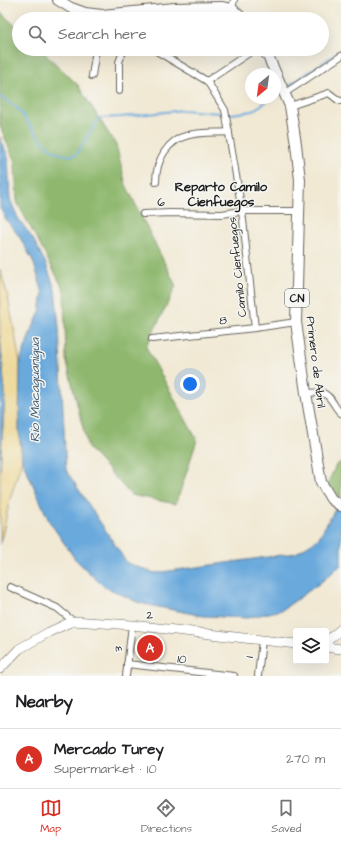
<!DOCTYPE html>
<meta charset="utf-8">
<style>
:root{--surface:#fff;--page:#f2f2f2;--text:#202124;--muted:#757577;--line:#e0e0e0;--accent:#d93025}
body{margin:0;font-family:"Architects Daughter",sans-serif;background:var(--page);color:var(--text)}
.controls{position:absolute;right:12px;bottom:12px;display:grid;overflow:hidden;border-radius:4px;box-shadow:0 4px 16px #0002}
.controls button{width:36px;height:36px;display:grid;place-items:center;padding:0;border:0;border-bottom:1px solid var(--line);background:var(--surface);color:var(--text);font:20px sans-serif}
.compass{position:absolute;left:245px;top:68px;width:36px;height:36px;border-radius:50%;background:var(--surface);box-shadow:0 4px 16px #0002;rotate:209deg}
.you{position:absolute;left:190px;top:384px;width:14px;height:14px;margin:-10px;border:3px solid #fff;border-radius:50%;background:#1a73e8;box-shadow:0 0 0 6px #1a73e833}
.badge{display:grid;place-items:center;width:26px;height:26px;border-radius:50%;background:var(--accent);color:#fff;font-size:13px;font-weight:700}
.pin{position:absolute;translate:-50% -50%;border:2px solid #fff;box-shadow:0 1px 4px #0006}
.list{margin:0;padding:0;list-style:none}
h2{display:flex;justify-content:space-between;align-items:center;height:52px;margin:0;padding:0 16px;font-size:17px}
h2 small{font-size:13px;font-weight:400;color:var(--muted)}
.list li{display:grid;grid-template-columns:26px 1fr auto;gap:12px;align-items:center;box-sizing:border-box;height:60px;padding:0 16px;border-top:1px solid var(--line)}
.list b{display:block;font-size:15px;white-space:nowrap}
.list p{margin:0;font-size:13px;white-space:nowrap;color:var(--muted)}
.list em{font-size:13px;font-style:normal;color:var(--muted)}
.icon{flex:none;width:22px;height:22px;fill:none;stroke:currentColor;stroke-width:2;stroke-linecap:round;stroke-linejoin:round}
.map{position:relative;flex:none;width:341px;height:676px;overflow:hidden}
.search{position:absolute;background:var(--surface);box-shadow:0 4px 16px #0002;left:12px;right:12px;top:12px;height:44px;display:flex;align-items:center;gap:10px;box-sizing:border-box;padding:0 14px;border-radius:22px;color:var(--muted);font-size:15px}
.sheet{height:112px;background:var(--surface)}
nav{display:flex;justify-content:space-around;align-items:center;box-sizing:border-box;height:56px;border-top:1px solid var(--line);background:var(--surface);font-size:11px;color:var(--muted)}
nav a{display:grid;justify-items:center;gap:2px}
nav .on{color:var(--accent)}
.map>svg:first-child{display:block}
</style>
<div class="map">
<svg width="341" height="676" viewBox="0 0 341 676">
<rect width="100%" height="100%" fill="#f6f6f2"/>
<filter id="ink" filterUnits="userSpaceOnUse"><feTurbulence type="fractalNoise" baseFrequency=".025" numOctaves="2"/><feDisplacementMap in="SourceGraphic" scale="8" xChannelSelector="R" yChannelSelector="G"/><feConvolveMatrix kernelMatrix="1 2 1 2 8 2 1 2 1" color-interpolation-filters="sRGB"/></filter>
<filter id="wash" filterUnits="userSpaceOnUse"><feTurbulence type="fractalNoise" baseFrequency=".012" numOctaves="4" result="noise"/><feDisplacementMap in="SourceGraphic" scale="16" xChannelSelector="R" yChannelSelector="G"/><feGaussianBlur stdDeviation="0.9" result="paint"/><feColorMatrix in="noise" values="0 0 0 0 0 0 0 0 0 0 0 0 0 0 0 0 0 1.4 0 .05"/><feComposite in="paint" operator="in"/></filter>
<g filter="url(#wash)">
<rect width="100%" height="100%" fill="#f1e9d4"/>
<g fill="#8fb86e" stroke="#566a45">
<path d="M0,12L19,29V49H40L77,84L116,145L126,185L176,286L146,347L197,440L176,504L131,495L88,448L66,359L64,290L17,202L15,162L0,126Z"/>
<path d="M341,462V498L327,485L336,465Z"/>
</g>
<path fill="#eeda9e" stroke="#857b5d" d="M0,269L8,297L20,362L19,430L22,460L10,499L0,545V469L5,394L0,336Z"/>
<g fill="#69a9dc" stroke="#42627c">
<path d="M0,137L8,157L10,199L18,218L33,239L46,264L55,289L59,328L66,470L127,563L155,573L296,553L318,539L341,499V565L320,583L282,610L247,618L203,616L139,603L102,585L75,559L49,521L22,460L19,430L20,362L30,334L40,312L43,293L33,261L19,236L7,221L0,208Z"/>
<path d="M0,336L5,394L0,469Z"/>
</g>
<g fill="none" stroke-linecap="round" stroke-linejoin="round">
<g stroke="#69a9dc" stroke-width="2">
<path d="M286,88L341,50"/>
<path d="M275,96L281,92"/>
<path d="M0,97C5,100 11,103 16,107C33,125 46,160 76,155L99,118L121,117L183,110L232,114L252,111L272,98"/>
</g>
</g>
</g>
<g filter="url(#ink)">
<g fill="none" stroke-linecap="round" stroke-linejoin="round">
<g stroke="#67645c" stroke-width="8">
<g id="minor">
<path d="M232,9L234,0"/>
<path d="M153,49L207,81L225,110L242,211L255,328"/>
<path d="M92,76L96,49"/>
<path d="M207,81L255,49"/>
<path d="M119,91V62L124,49"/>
<path d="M285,93L341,56"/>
<path d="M290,106L329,93L338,100L341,101"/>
<path d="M156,182C156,160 167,140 189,135C202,132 216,133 229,132"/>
<path d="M143,214L171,213L222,214L242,211H300"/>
<path d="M152,339L255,328L296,322"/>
<path d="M306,393C312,393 318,392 323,393C332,396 334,408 341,413"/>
<path d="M10,587L57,608L73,621"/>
<path d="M127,664L234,676"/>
<path d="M126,676L132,625"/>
<path d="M258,676L262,640"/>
</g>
</g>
<g stroke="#67645c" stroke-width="10">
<g id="secondary">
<path d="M326,642L341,629"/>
<path d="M326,647L341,649"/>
<path d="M0,669L19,649L49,632L73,621L132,625L296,644"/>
</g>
</g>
<g stroke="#67645c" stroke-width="12">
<g id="primary">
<path d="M58,0L71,8L85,13L102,15L175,8L221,7L232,9L243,19"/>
<path d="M263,49L268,56L290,106L296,144L300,180L296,322L306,393L321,482L331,499L341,506"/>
</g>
</g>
<use href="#minor" stroke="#fff" stroke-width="6"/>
<use href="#secondary" stroke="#fff" stroke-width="9"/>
<use href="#primary" stroke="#fff" stroke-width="10"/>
</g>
</g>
<g text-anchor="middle" stroke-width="3" stroke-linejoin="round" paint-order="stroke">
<rect fill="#f6f6f2" stroke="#5d5d5c" stroke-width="1" x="285" y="289" width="24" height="18" rx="3"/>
<g font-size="11" font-weight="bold" fill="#1c1c1c">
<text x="297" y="302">CN</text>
</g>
<g font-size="12" fill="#1c1c1c" stroke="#f6f6f2">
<text transform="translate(161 202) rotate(-3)" y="4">6</text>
<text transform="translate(237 267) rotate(-96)" y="4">Camilo Cienfuegos</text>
<text transform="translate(223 320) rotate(-6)" y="4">8</text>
<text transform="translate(316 362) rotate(83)" y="4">Primero de Abril</text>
<text transform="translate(150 615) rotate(7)" y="4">2</text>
<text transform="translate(118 649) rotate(-84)" y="4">3</text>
<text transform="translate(249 657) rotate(-83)" y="4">1</text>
<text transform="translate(182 659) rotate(7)" y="4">10</text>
</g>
<g font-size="13" font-weight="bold" fill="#1c1c1c" stroke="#f6f6f2">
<text x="221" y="191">Reparto Camilo<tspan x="221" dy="15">Cienfuegos</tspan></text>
</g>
<g font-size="13" font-style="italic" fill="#3f5b72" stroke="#f6f6f2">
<text transform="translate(34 390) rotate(-90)" y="5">Río Macaguanigua</text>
</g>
</g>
</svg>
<div class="controls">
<button><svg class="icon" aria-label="layers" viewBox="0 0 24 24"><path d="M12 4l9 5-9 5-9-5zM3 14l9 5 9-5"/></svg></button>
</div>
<svg class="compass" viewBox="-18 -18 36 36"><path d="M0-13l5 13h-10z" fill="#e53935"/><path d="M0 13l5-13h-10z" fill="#757577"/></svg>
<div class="you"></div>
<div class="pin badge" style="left:150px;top:648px">A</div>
<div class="search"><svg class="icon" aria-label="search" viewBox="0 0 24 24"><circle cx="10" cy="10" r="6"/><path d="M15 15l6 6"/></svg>Search here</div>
</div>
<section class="sheet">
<h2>Nearby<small></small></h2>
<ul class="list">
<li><span class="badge">A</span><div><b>Mercado Turey</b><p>Supermarket · 10</p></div><em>270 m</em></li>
</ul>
</section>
<nav>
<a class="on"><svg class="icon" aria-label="map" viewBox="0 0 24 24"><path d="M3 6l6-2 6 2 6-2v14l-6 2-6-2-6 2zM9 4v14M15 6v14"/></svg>Map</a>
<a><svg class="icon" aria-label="directions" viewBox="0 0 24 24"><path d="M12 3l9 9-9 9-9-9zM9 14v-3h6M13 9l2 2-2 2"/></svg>Directions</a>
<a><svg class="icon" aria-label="saved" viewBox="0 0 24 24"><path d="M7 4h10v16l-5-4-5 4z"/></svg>Saved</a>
</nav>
